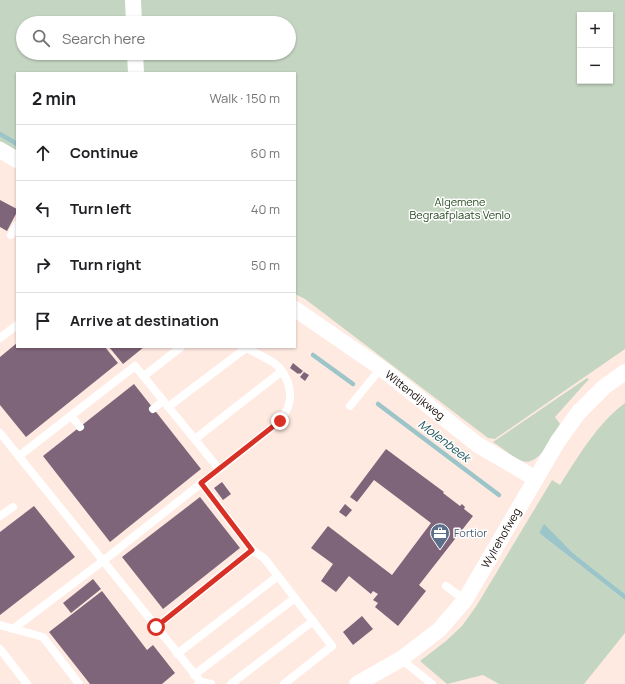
<!DOCTYPE html>
<meta charset="utf-8">
<style>
:root{--surface:#fff;--page:#f2f2f2;--text:#202124;--muted:#757577;--line:#e0e0e0}
body{margin:0;font-family:Manrope,sans-serif;background:var(--page);color:var(--text)}
.controls{position:absolute;right:12px;top:12px;display:grid;overflow:hidden;border-radius:0px;box-shadow:0 1px 3px #0004}
.controls button{width:36px;height:36px;display:grid;place-items:center;padding:0;border:0;border-bottom:1px solid var(--line);background:var(--surface);color:var(--text);font:20px sans-serif}
.stop{position:absolute;width:12px;height:12px;margin:-9px;border:3px solid #d93025;border-radius:50%;background:#fff}
.stop.end{background:#d93025;border-color:#fff;box-shadow:0 1px 4px #0008}
.list{margin:0;padding:0;list-style:none}
h2{display:flex;justify-content:space-between;align-items:center;height:52px;margin:0;padding:0 16px;font-size:17px}
h2 small{font-size:13px;font-weight:400;color:var(--muted)}
.list li{display:grid;grid-template-columns:26px 1fr auto;gap:12px;align-items:center;box-sizing:border-box;height:56px;padding:0 16px;border-top:1px solid var(--line)}
.list b{display:block;font-size:15px;white-space:nowrap}
.list em{font-size:13px;font-style:normal;color:var(--muted)}
.icon{flex:none;width:22px;height:22px;fill:none;stroke:currentColor;stroke-width:2;stroke-linecap:round;stroke-linejoin:round}
.map{position:relative;flex:none;width:625px;height:684px;overflow:hidden}
.search{position:absolute;background:var(--surface);box-shadow:0 1px 3px #0004;left:16px;top:16px;width:280px;height:44px;display:flex;align-items:center;gap:10px;box-sizing:border-box;padding:0 14px;border-radius:22px;color:var(--muted);font-size:15px}
.panel{position:absolute;background:var(--surface);box-shadow:0 1px 3px #0004;left:16px;top:72px;width:280px;height:276px;border-radius:0px}
.map>svg:first-child{display:block}
</style>
<div class="map">
<svg width="625" height="684" viewBox="0 0 625 684">
<rect width="100%" height="100%" fill="#ffeae1"/>
<g fill="#c4d6c1" fill-rule="evenodd">
<path d="M0,0H126L128,23H23V53H129L130,73H17V151L0,141Z"/>
<path d="M140,0H625V349L495,439L488,438L305,299L295,294V73H141V53H289V23H140ZM580,15H610V81H580Z"/>
<path d="M587,378L589,379L555,417L560,424C553,436 539,467 522,461C515,459 501,447 493,442Z"/>
<path d="M625,403V594L573,553L544,525L539,533L625,600V633L584,684H499L483,675L447,684L420,661L446,641L462,626L477,605L552,480L560,485C579,455 597,424 625,403Z"/>
</g>
<path fill="#9bc5c9" d="M544,524L573,553L625,594V600L539,533Z"/>
<g fill="none" stroke-linecap="round" stroke-linejoin="round">
<g stroke="#9bc5c9" stroke-width="4.5">
<path d="M0,134L17,144"/>
<path d="M313,355L353,384"/>
<path d="M378,404L499,495"/>
</g>
</g>
<g fill="#7e657a">
<path d="M0,200L17,209V212L7,231L0,227Z"/>
<path d="M17,343V347H105L118,363L26,437L0,405V357Z"/>
<path d="M109,347H144L123,364Z"/>
<path d="M293,363L303,371L300,374L299,373L298,374L290,368Z"/>
<path d="M304,372L309,375L305,381L300,377Z"/>
<path d="M134,384L201,469L110,542L43,456Z"/>
<path d="M386,449L444,492L443,493L460,506L462,504L465,507L464,509L473,516L419,585L426,591L398,626L375,607L378,603L373,600L378,594L373,591L371,594L349,576L336,592L321,581L333,564L311,548L328,526L392,575L431,523L374,480L357,502L350,497Z"/>
<path d="M222,482L231,494L223,500L214,488Z"/>
<path d="M200,497L240,548L163,609L122,557Z"/>
<path d="M345,504L352,510L346,517L339,512Z"/>
<path d="M34,506L75,557L0,615V532Z"/>
<path d="M93,579L101,589L71,613L63,603Z"/>
<path d="M102,591L147,650L153,645L175,673L162,684H90L49,632Z"/>
<path d="M362,616L373,629L353,645L343,632Z"/>
</g>
<g fill="none" stroke-linecap="round" stroke-linejoin="round">
<g stroke="#fff" stroke-width="8">
<path d="M11,235L17,225"/>
<path d="M0,338L17,325"/>
<path d="M144,376L181,347"/>
<path d="M350,406L381,368"/>
<path d="M168,407L246,348"/>
<path d="M153,409L163,401"/>
<path d="M71,416L80,427"/>
<path d="M0,433L201,682L198,684"/>
<path d="M195,439L282,371"/>
<path d="M19,456L135,366L219,469"/>
<path d="M0,516L13,507"/>
<path d="M252,550L264,558L332,646L284,684"/>
<path d="M446,586L465,600"/>
<path d="M0,625L43,637L79,684"/>
<path d="M156,627L252,550L201,483"/>
<path d="M13,629L103,561L280,421C285,414 291,405 290,396C290,384 284,370 274,363C265,357 254,352 244,347"/>
<path d="M0,649L27,684"/>
<path d="M177,654L278,576"/>
<path d="M401,659L432,684"/>
<path d="M194,675L295,598"/>
<path d="M201,682L211,684"/>
<path d="M231,684L313,621"/>
</g>
<g stroke="#fff" stroke-width="16">
<path d="M133,0L134,23"/>
<path d="M135,53L136,73"/>
<path d="M0,150L17,160"/>
<path d="M295,309L381,368L478,445L536,479"/>
<path d="M357,684L401,659L439,630L465,600L558,441L579,412L604,387L625,372"/>
</g>
</g>
<g fill="none" stroke-linecap="round" stroke-linejoin="round">
<path stroke="#d93025" stroke-width="5" d="M156,627L252,550L201,483L280,421"/>
</g>
<defs>
<g id="office-pin" transform="scale(1)"><path d="M0 17L-7.5 6A9.5 9.5 0 1 1 7.5 6Z" fill="#5c6f8a" stroke="#fff"/><path d="M-6-3h4V-5.5h4V-3h4V5H-6ZM-1-4.5V-3h2v-1.5ZM-6 0V1H6V0Z" fill="#fff"/></g>
</defs>
<g fill-rule="evenodd">
<use href="#office-pin" x="440" y="533"/>
</g>
<g text-anchor="middle" stroke-width="3" stroke-linejoin="round" paint-order="stroke">
<g font-size="11" fill="#264821" stroke="#fff">
<text x="460" y="206">Algemene<tspan x="460" dy="13">Begraafplaats Venlo</tspan></text>
</g>
<g font-size="11" fill="#140906" stroke="#fff">
<text transform="translate(415 395) rotate(38)" y="4">Wittendijkweg</text>
<text transform="translate(501 538) rotate(-60)" y="4">Wylrehofweg</text>
</g>
<g font-size="11" fill="#4e5e75" stroke="#fff" text-anchor="start">
<text x="454" y="537">Fortior</text>
</g>
<g font-size="12" font-style="italic" fill="#1a555a" stroke="#fff">
<text transform="translate(444 441) rotate(37)" y="4">Molenbeek</text>
</g>
</g>
</svg>
<div class="controls">
<button>+</button>
<button>−</button>
</div>
<div class="stop" style="left:156px;top:627px"></div>
<div class="stop end" style="left:280px;top:421px"></div>
<div class="search"><svg class="icon" aria-label="search" viewBox="0 0 24 24"><circle cx="10" cy="10" r="6"/><path d="M15 15l6 6"/></svg>Search here</div>
<section class="panel">
<h2>2 min<small>Walk · 150 m</small></h2>
<ul class="list">
<li><svg class="icon" aria-label="ahead" viewBox="0 0 24 24"><path d="M12 20V5M6 11l6-6 6 6"/></svg><div><b>Continue</b></div><em>60 m</em></li>
<li><svg class="icon" aria-label="left" viewBox="0 0 24 24"><path d="M17 20v-9H6M10 6l-5 5 5 5"/></svg><div><b>Turn left</b></div><em>40 m</em></li>
<li><svg class="icon" aria-label="right" viewBox="0 0 24 24"><path d="M7 20v-9h11M14 6l5 5-5 5"/></svg><div><b>Turn right</b></div><em>50 m</em></li>
<li><svg class="icon" aria-label="arrive" viewBox="0 0 24 24"><path d="M6 21V4h12l-3 4 3 4H6"/></svg><div><b>Arrive at destination</b></div></li>
</ul>
</section>
</div>
